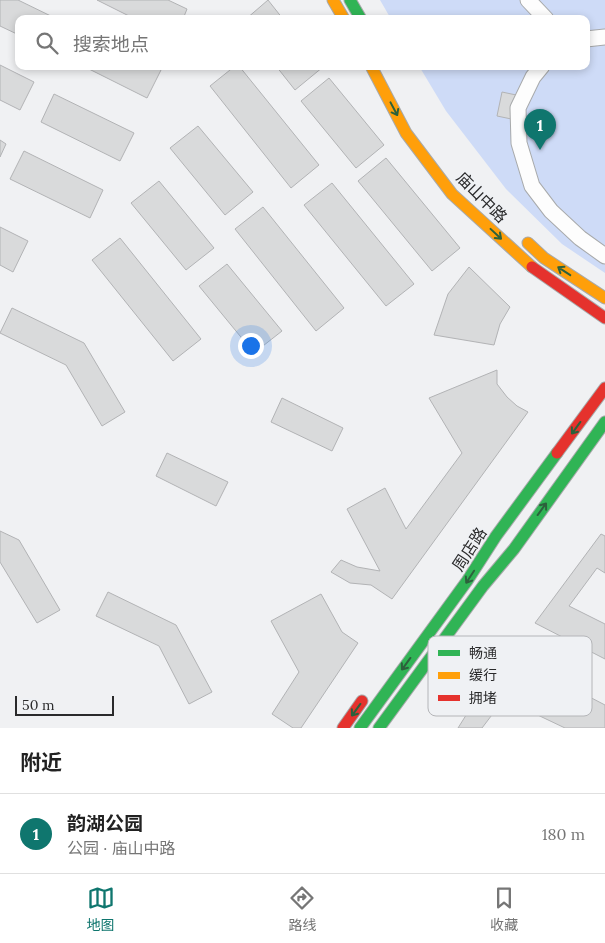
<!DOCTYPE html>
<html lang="zh">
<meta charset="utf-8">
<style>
:root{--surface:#fff;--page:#f6f6f6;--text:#222;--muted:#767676;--line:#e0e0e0;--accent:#0f766e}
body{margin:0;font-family:Lora,"Noto Sans SC",serif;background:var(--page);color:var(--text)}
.scale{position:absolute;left:15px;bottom:12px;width:99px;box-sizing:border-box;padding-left:5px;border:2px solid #2a2a2b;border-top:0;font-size:14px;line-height:18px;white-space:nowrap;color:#2a2a2b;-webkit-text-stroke:4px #eff1f4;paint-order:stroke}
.you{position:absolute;left:250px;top:345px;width:18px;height:18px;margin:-12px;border:4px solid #fff;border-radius:50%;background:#1a73e8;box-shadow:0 0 0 8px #1a73e833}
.badge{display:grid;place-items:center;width:32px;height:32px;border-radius:50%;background:var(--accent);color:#fff;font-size:16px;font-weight:700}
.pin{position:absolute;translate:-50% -41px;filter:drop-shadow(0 1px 2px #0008)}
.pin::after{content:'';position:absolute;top:26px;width:18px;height:15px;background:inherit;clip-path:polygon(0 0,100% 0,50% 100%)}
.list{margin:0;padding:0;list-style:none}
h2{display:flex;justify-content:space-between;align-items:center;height:65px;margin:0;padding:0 20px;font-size:21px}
h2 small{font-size:16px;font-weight:400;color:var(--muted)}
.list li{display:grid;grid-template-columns:32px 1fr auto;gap:15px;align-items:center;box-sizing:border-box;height:80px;padding:0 20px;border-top:1px solid var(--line)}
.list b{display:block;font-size:19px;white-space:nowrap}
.list p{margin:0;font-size:16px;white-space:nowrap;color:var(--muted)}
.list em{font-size:16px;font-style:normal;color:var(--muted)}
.icon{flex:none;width:28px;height:28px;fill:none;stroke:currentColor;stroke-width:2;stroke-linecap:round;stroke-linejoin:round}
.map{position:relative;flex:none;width:605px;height:728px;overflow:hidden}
.search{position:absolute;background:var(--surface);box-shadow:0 2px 8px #0003;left:15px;right:15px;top:15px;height:55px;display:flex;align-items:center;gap:12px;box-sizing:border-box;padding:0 18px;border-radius:10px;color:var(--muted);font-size:19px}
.sheet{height:145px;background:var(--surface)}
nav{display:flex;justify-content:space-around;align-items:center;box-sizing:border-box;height:70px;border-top:1px solid var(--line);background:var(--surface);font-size:14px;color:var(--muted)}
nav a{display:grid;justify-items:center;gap:2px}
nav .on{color:var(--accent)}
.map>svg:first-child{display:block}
</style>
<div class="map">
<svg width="605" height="728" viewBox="0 0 605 728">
<rect width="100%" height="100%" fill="#f0f1f3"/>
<path fill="#cedbf7" d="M380,0H605V273L562,244L506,189L446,111L419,66H586V19H391Z"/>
<g fill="#d9dadb" stroke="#b2b3b5">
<path d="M0,0H18L57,19H19V35L0,26Z"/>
<path d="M97,0H168L187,9L183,19H135Z"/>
<path d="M268,0L283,19H246Z"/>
<path d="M0,65L34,82L20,110L0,100Z"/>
<path d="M83,66H153L161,70L147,98Z"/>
<path d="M235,66H239L319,165L291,188L210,86Z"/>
<path d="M276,66H322L323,67L295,90Z"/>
<path d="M329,78L384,145L356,168L301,101Z"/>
<path d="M502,92L521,96L516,120L497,116Z"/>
<path d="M54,94L134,133L120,161L41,122Z"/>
<path d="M198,126L253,192L225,215L170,148Z"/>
<path d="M0,140L6,144L0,157Z"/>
<path d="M24,151L103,190L90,218L10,179Z"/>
<path d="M386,158L460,248L432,271L358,181Z"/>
<path d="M159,181L214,248L186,270L131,203Z"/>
<path d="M332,183L414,284L386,306L304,205Z"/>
<path d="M263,207L344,308L316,331L235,229Z"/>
<path d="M0,227L28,241L13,272L0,265Z"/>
<path d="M120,238L201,339L173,361L92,260Z"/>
<path d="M227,264L282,331L254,353L199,286Z"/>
<path d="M469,267L510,307L500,324L494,345L434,335L448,294Z"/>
<path d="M12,308L84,343L125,412L102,426L66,365L0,333Z"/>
<path d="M497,370V384L507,397L517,406L528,412L392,599L371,585L350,583L331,572L341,560L357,567L380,571L347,509L385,488L406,529L462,453L429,398Z"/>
<path d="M282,398L343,428L332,451L271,422Z"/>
<path d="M167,453L228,482L216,506L156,476Z"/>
<path d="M0,531L19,540L60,610L37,623L0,562Z"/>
<path d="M601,534L605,536V573L597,568L569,606L605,624V659L535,623Z"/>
<path d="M108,592L176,625L212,692L189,704L159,646L96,616Z"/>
<path d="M321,594L342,632L358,643L301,728H293L272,714L299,672L271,621Z"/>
<path d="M505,653L605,705V728H565L504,699L482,728H458Z"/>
</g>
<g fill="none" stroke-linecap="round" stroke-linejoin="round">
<g stroke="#a8aaab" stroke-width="17">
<g id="street">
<path d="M528,0L546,19"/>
<path d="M586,39L605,37"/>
<path d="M542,66L533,77L518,108L519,143L532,186L551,211L580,238L605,256"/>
</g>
</g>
<g stroke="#a8aaab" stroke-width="13">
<g id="fast">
<path d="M350,0L361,19"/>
<path d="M360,728L467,581L496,536L557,453"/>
<path d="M379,728L483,586L514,549L605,422"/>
</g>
</g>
<g stroke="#a8aaab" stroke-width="13">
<g id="slow">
<path d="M333,0L344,19"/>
<path d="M371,66L406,133L452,194L532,267"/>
<path d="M528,243L544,258L605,298"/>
</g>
</g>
<g stroke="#a8aaab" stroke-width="13">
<g id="jam">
<path d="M532,267L605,318"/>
<path d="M557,453L605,388"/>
<path d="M343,728L362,701"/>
</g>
</g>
<use href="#street" stroke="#fdfdfd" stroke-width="15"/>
<use href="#fast" stroke="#30b455" stroke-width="11"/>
<use href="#slow" stroke="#ff9f0a" stroke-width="11"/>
<use href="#jam" stroke="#e5322d" stroke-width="11"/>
</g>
<defs><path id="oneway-shaft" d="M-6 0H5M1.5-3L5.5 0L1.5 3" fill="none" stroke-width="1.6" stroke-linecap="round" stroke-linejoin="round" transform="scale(1.25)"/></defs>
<g stroke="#2c613c">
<use href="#oneway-shaft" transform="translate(394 109) rotate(62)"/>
<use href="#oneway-shaft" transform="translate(496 234) rotate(43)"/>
<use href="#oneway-shaft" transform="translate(564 271) rotate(-147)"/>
<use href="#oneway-shaft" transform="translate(576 428) rotate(126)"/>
<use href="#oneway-shaft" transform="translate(542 509) rotate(-54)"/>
<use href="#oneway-shaft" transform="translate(470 577) rotate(123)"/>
<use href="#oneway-shaft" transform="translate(406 664) rotate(126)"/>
<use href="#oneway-shaft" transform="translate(356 710) rotate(126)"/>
</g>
<g text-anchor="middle" stroke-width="4" stroke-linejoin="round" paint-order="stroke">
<g font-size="16" fill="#2a2a2b" stroke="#eff1f4">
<text transform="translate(482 197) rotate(45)" y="6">庙山中路</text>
<text transform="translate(469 549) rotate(-57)" y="6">周店路</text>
</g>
</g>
<rect x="428" y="636" width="164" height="80" rx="8" fill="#eff1f4" stroke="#b4b5b8" stroke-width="1"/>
<rect x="438" y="650" width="22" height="6" fill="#30b455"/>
<rect x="438" y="672" width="22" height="7" fill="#ff9f0a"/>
<rect x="438" y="695" width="22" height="6" fill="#e5322d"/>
<g font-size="14" fill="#2a2a2b">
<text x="469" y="658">畅通</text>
<text x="469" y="680">缓行</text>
<text x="469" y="703">拥堵</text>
</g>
</svg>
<div class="scale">50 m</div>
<div class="you"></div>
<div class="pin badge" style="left:540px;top:150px">1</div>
<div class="search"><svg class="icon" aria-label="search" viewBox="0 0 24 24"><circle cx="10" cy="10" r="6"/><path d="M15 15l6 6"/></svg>搜索地点</div>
</div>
<section class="sheet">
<h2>附近<small></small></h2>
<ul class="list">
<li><span class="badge">1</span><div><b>韵湖公园</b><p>公园 · 庙山中路</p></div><em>180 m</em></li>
</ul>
</section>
<nav>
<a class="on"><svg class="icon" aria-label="map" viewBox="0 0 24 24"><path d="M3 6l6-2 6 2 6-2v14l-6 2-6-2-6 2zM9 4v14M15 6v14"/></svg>地图</a>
<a><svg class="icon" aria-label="directions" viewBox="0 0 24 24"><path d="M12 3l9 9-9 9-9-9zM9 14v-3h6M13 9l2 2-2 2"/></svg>路线</a>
<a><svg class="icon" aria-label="saved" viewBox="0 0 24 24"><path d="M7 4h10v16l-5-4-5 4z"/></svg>收藏</a>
</nav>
